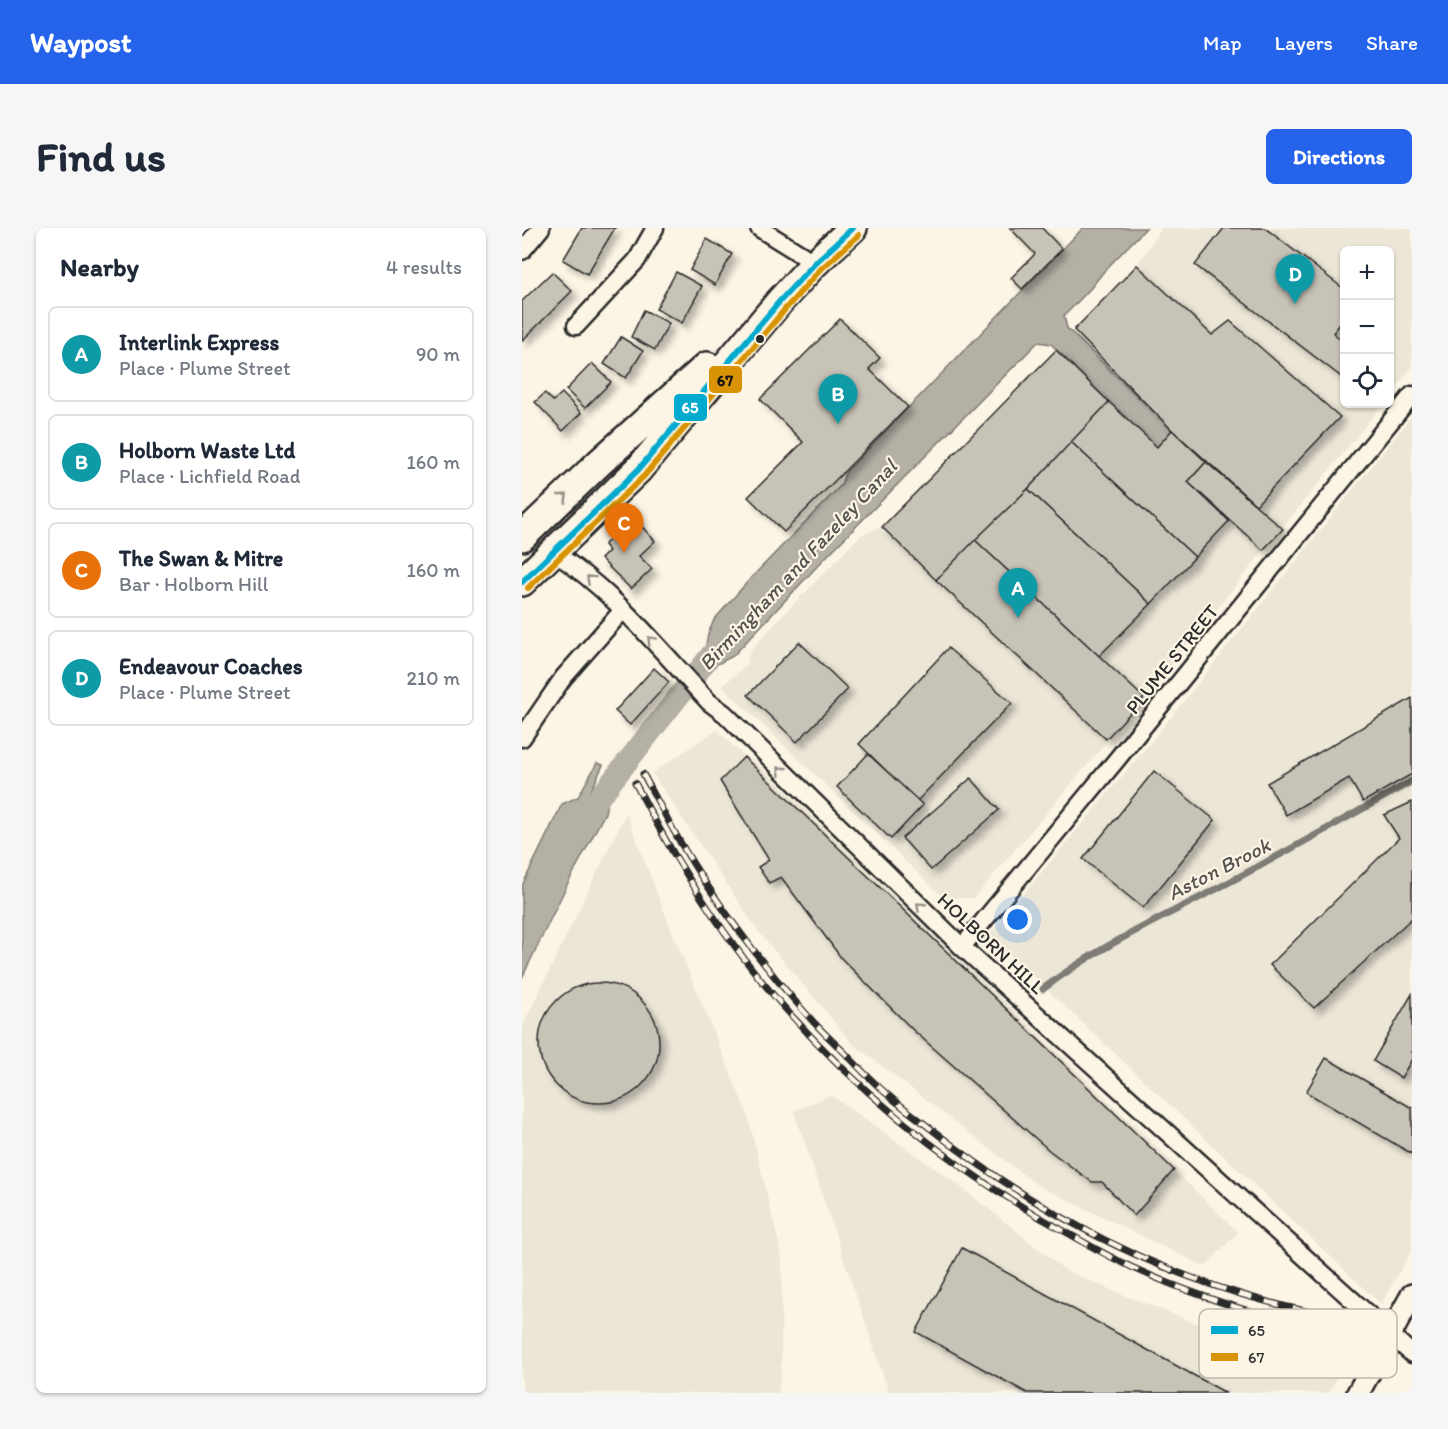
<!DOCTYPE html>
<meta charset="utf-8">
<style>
:root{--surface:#fff;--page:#f6f6f7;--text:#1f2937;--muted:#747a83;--line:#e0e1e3;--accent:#2563eb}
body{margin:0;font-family:Itim,sans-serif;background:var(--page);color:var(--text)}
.controls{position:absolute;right:18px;top:18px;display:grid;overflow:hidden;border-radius:9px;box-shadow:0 2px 4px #0004}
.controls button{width:54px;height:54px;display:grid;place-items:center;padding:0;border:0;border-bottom:2px solid var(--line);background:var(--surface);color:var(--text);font:30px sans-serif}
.you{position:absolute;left:496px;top:692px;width:21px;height:21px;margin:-15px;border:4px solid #fff;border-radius:50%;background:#1a73e8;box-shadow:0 0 0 9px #1a73e833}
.badge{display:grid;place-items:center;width:39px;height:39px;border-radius:50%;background:var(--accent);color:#fff;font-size:20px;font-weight:700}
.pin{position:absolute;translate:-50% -50px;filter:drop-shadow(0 2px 3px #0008)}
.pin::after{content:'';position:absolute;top:32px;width:21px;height:18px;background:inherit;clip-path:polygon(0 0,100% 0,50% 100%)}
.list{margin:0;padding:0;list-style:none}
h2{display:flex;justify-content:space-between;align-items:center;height:78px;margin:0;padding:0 24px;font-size:26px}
h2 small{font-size:20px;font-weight:400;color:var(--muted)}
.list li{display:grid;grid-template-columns:39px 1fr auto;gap:18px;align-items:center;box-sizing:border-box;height:96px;margin:0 12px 12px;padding:0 12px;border:2px solid var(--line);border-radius:9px}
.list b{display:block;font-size:22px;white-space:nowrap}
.list p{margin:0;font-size:20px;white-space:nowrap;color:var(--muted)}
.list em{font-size:20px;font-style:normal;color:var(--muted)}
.icon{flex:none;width:33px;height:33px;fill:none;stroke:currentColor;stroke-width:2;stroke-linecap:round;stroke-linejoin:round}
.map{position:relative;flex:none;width:890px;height:1165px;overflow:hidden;border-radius:9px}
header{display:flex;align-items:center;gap:36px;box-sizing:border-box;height:84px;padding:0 30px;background:var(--accent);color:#fff}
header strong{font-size:28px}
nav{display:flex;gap:33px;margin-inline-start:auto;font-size:21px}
.intro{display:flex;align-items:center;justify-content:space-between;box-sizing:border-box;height:144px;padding:0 36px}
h1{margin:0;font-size:42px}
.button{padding:15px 27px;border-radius:9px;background:var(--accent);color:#fff;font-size:21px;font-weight:700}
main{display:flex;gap:36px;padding:0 36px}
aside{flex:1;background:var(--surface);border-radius:9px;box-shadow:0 2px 4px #0004}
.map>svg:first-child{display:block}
</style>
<header>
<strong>Waypost</strong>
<nav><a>Map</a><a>Layers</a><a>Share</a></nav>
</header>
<div class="intro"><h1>Find us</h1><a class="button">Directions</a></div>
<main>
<aside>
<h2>Nearby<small>4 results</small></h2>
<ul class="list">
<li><span class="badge" style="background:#0f9aa8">A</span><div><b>Interlink Express</b><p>Place · Plume Street</p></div><em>90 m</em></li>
<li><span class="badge" style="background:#0f9aa8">B</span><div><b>Holborn Waste Ltd</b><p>Place · Lichfield Road</p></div><em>160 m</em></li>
<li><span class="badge" style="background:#e8710a">C</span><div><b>The Swan &amp; Mitre</b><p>Bar · Holborn Hill</p></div><em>160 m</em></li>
<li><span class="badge" style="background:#0f9aa8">D</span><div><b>Endeavour Coaches</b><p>Place · Plume Street</p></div><em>210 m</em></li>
</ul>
</aside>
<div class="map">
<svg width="890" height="1165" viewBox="0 0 890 1165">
<defs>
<filter id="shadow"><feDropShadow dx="5.5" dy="5.5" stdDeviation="3" flood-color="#0004"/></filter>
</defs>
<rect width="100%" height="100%" fill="#fcf5e5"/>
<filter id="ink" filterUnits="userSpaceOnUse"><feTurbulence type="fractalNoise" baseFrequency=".0167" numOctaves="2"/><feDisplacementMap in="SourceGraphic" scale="12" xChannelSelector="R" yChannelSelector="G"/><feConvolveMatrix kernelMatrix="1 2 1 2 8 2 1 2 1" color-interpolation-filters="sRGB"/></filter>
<g filter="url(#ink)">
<g fill="#ece6d7">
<path d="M640,0H890V139L868,167V22H822V176H861L622,470L585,511L578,522L452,670H422L200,458L224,437L228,423L258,390L339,307L360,299L534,122L552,102L615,37Z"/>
<path d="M890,188V1022L859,1076L467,707L633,509Z"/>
<path d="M195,502L716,1004L683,1039L515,957L330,815L236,703L130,545Z"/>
<path d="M104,585L145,691L226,888L260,1029L259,1145L256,1165H0V799Z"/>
<path d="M309,867L439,959L543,1042L599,1066L815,1150L807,1165H367L272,883Z"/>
</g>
<g fill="#b4b0a5" stroke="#7d7b74" stroke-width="1.5">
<path d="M561,0H624L583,42L568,61L542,88L545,100L650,202L635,219L587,174L529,116L516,114L302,331L211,428L184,442L178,435L181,431L186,406L192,392L228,351L319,257L323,245Z"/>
<path d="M75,535L81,537L69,563L90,552L83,585L44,659L0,750V658L40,576L56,569Z"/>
</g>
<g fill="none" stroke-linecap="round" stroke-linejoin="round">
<path stroke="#7d7b74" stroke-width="7" d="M521,761C575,719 638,691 698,659C763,625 826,589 890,553"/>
<path stroke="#b4b0a5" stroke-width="22" d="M72,576L200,413"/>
</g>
<g fill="#c8c3b7" stroke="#2b2b2b" stroke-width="1.5" filter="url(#shadow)">
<path d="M60,0H93L65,46L41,32Z"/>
<path d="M488,0H520L540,21L500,61L489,50L513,26Z"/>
<path d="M702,0H743L822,61V91L811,105L822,114V151L673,37Z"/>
<path d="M185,11L210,26L193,57L168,42Z"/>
<path d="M615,37L690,107L708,93L818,189L734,277L650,202L552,102Z"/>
<path d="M30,44L50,63L0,113V73Z"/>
<path d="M154,44L180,58L160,95L134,81Z"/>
<path d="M122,82L147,95L133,122L109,109Z"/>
<path d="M318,91L358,130L347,141L386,179L262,304L226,269L281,214L238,171Z"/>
<path d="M99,109L121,123L104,150L82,136Z"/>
<path d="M534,122L587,174L506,261L414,352L360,299Z"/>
<path d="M70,135L89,154L63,180L44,162Z"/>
<path d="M23,165L31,173L40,165L59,185L41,203L13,174Z"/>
<path d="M587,174L635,219L650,202L684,234L666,254L707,293L673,329L549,214Z"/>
<path d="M549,214L673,329L629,376L506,261Z"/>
<path d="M684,234L761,301L741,322L666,254Z"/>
<path d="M506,261L629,376L577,428L453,312Z"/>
<path d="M111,289L133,313L117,328L130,341L109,361L79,331L87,323L82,317Z"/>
<path d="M453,312L622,470L584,511L414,352Z"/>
<path d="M277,414L326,461L275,514L226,467Z"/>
<path d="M426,420L490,475L395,573L337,516Z"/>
<path d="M132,440L147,454L108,497L93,483Z"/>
<path d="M890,470V546L841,574L827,550L764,587L745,555Z"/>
<path d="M346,526L401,577L369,611L315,559Z"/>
<path d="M222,529L652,942L612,988L580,954H570L528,923L392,803L320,731L259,649L247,655L236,639L247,632L198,553Z"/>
<path d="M632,543L693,592L621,680L561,631Z"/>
<path d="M449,550L477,582L409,642L380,610Z"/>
<path d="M890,574V690L792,780L748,737L877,610L862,587Z"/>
<circle cx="77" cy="815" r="60"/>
<path d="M890,766V831L879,850L851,833Z"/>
<path d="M804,830L890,880V926L784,864Z"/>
<path d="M440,1020L704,1165H505L394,1104Z"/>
</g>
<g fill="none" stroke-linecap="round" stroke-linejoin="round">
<g stroke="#2b2b2b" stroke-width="21">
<g id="minor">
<path d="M237,0L293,35"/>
<path d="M0,23L19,0"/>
<path d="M54,98L115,32L133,0"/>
<path d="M31,324C92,363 138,422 187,474L203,486L440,719L890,1126"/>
<path d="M0,510L41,450L101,382"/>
<path d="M440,719L596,530L890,167"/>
</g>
</g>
<g stroke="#2b2b2b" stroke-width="26">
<path id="tertiary" d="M836,1165L890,1067"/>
</g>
<g stroke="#2b2b2b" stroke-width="32">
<g id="primary">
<path d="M0,309L77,235L185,138"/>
<path d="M0,354L116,242L258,73L293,35L331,0"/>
</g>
</g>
<use href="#minor" stroke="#fcf5e5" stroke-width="16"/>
<use href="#tertiary" stroke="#fcf5e5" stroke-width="21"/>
<use href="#primary" stroke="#fcf5e5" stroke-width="27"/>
<g stroke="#2b2b2b" stroke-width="7">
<g id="rail">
<path d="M121,546C142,585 162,624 187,660C217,705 251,749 287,789C299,803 313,815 326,828C336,839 347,850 358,860C372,873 389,885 404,897C517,987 646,1054 788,1084"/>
<path d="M113,555C127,581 140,607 155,631C184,679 217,727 253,769C337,866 438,947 551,1008C572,1020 593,1032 616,1042C675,1069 739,1088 802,1103"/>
</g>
</g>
<use href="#rail" stroke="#fcf5e5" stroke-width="4.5" stroke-dasharray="14" stroke-linecap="butt"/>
<g stroke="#fcf5e5" stroke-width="10">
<path id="bus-1" d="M0,354L116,242L258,73L293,35L331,0"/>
</g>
<g stroke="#fcf5e5" stroke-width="10">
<path id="bus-2" d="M6,360L122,248L265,79L299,41L337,7"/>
</g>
<use href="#bus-1" stroke="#00a9ce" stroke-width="6"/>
<use href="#bus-2" stroke="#d89406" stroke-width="6"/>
</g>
<defs><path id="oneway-chevron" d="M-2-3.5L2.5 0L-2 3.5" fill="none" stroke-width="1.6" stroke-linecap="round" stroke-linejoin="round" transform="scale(1.5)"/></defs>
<g stroke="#949088">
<use href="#oneway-chevron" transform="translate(42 269) rotate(-44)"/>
<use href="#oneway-chevron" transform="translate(68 351) rotate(-138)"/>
<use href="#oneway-chevron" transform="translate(129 412) rotate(-133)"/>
<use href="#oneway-chevron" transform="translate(259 542) rotate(-136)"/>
<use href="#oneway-chevron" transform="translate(398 678) rotate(-136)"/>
</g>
</g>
<circle fill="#2b2b2b" stroke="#fcf5e5" stroke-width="2" cx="238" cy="111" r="5"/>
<g text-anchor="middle" stroke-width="4.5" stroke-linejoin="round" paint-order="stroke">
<g font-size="20" fill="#2b2b2b" stroke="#fcf5e5">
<text transform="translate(650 431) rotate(-51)" y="7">PLUME STREET</text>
<text transform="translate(469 715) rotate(43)" y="7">HOLBORN HILL</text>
</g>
<g font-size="21" font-style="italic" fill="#545350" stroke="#fcf5e5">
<text transform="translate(276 337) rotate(-47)" y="7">Birmingham and Fazeley Canal</text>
<text transform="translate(697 641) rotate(-27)" y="7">Aston Brook</text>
</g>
</g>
<rect x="677" y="1081" width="198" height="69" rx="9" fill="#fcf5e5" stroke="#bdb8ad" stroke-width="1.5"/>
<rect x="689" y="1098" width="27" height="8" fill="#00a9ce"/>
<rect x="689" y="1125" width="27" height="8" fill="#d89406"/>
<g font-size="16" fill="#2b2b2b">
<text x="726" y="1108">65</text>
<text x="726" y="1135">67</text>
</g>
<g stroke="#fcf5e5" stroke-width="2">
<rect x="186" y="137" width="35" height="29" rx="6" fill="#d89406"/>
<rect x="151" y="165" width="35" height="29" rx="6" fill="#00a9ce"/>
</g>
<g font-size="16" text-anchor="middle" font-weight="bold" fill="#fff">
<text x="168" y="185">65</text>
</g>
<g font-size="16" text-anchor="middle" font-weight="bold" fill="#111">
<text x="203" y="158">67</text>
</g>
</svg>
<div class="controls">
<button>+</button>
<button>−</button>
<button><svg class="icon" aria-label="locate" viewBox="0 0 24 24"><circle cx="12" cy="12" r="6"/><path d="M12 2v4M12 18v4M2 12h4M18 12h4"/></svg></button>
</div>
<div class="you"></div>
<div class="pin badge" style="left:496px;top:390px;background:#0f9aa8">A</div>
<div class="pin badge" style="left:316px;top:196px;background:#0f9aa8">B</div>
<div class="pin badge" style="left:102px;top:325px;background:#e8710a">C</div>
<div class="pin badge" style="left:773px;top:76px;background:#0f9aa8">D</div>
</div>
</main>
